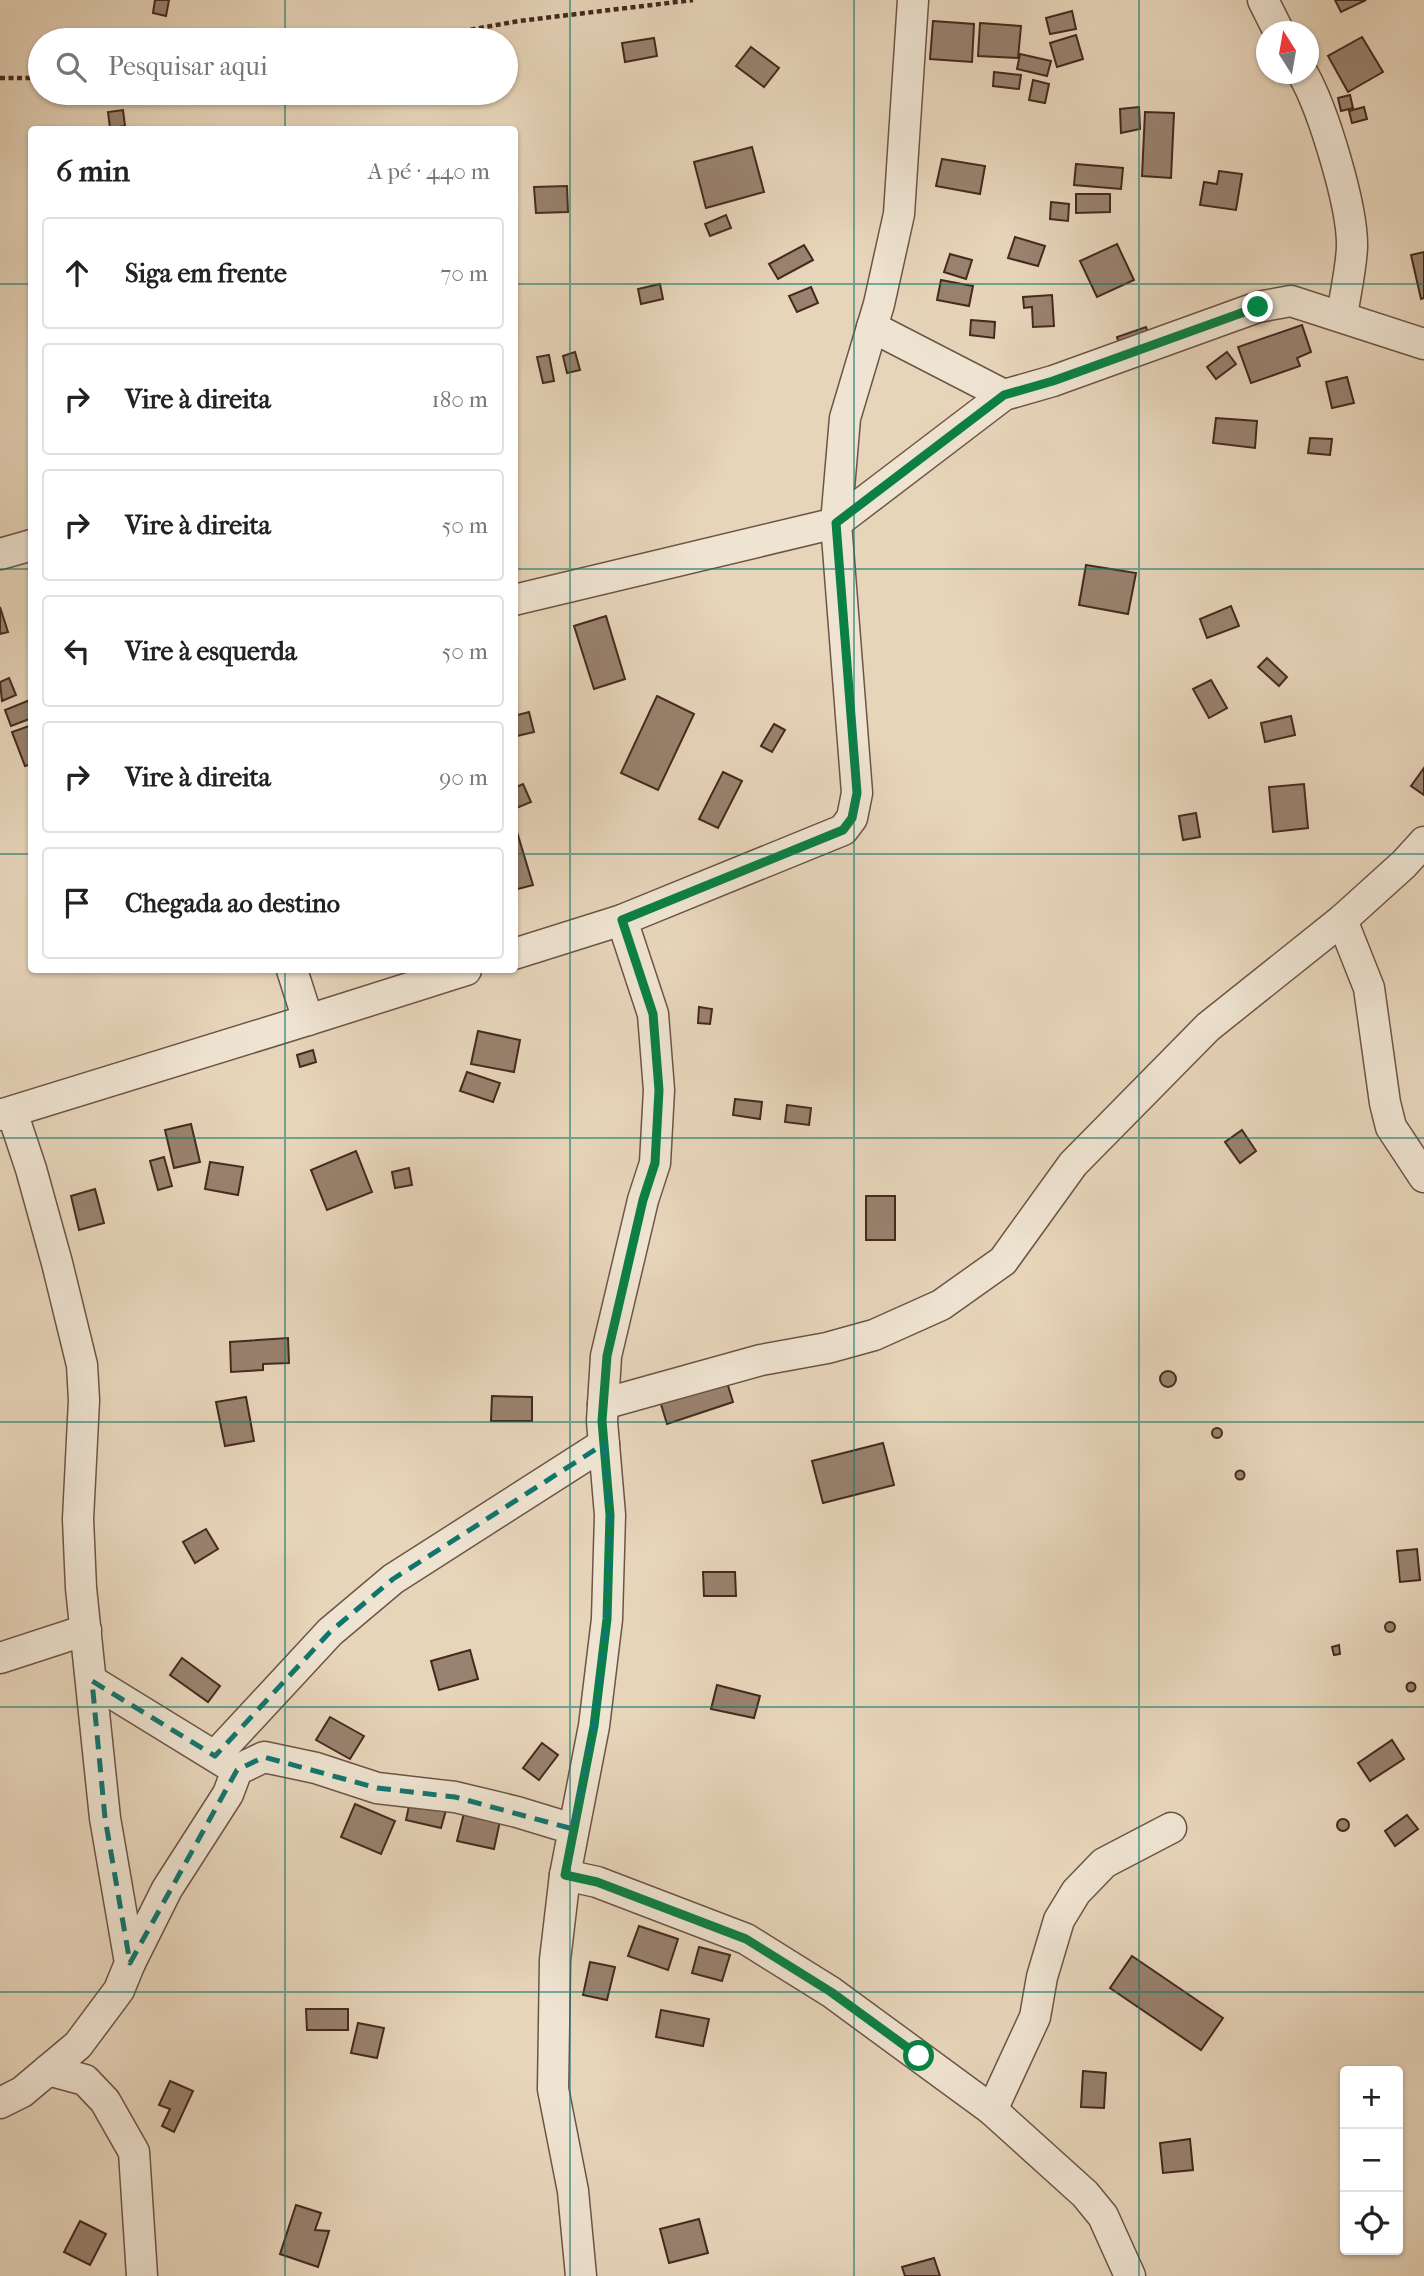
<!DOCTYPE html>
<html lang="pt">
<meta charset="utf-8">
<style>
:root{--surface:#fff;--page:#f6f6f6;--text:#222;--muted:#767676;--line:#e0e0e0}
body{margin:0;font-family:"IM FELL French Canon",serif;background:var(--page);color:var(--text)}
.controls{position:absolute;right:21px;bottom:21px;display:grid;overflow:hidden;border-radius:7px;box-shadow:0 2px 5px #0004}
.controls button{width:63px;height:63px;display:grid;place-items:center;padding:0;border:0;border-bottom:2px solid var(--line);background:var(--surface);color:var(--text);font:35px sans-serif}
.compass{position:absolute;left:1256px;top:21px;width:63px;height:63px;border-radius:50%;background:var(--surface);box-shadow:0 2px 5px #0004;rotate:349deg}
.stop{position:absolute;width:21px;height:21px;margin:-16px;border:5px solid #0b8043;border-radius:50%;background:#fff}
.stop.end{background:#0b8043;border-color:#fff;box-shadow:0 2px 7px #0008}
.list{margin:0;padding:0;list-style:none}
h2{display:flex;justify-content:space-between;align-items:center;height:91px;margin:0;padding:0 28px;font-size:30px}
h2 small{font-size:23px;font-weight:400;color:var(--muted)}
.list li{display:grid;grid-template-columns:46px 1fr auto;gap:21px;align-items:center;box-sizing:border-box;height:112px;margin:0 14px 14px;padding:0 14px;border:2px solid var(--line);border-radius:7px}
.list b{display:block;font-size:26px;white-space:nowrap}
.list em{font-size:23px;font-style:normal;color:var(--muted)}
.icon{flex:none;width:38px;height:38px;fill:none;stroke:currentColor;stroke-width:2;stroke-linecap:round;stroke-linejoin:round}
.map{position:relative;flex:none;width:1424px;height:2276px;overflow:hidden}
.search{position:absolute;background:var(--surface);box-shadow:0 2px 5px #0004;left:28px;top:28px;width:490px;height:77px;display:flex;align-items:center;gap:18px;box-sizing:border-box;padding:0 24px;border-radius:38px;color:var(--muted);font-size:26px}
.panel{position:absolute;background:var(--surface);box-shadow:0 2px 5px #0004;left:28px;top:126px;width:490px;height:847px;border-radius:7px}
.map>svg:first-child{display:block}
</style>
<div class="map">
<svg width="1424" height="2276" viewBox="0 0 1424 2276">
<rect width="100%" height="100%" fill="#e7d5ba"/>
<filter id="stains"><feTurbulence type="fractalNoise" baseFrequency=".00286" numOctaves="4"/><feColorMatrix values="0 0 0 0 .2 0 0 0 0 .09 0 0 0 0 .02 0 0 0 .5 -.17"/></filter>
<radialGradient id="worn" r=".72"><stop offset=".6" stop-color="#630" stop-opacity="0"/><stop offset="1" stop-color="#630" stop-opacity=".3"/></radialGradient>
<g fill="#99826f" stroke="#45291e" stroke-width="2">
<path d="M155,0H169L166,16L153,13Z"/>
<path d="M1335,0H1366L1341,12Z"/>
<path d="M1072,11L1076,29L1050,34L1046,18Z"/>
<path d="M933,21L974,24L972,62L930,59Z"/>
<path d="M980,23L1021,26L1018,58L978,56Z"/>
<path d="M1076,35L1083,59L1057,67L1050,43Z"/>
<path d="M1362,37L1383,72L1348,92L1328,56Z"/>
<path d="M654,38L657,56L625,62L622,43Z"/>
<path d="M751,47L779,68L764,87L736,66Z"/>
<path d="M1020,54L1051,61L1047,76L1017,69Z"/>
<path d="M994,72L1021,75L1019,89L993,86Z"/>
<path d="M1033,80L1049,84L1045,103L1029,100Z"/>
<path d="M1350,95L1353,108L1341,111L1338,98Z"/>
<path d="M1139,107L1140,129L1121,133L1120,109Z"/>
<path d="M1364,107L1367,119L1352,123L1349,111Z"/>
<path d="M123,110L125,126L110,128L108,112Z"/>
<path d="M1145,112L1174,113L1171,178L1142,176Z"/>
<path d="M752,147L764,192L706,208L694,162Z"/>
<path d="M942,159L985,166L980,194L936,186Z"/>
<path d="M1076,164L1123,168L1121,189L1074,185Z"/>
<path d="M1219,171L1242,174L1236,210L1200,205L1204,182L1217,184Z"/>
<path d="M567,186L568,212L536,213L534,187Z"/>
<path d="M1076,194H1110V212L1076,213Z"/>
<path d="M1051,202L1069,204L1068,221L1050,219Z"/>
<path d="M726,215L731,228L710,236L705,224Z"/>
<path d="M1015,237L1045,246L1038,266L1008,258Z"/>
<path d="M1117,244L1134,280L1097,297L1080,261Z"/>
<path d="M804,245L813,260L778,279L769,264Z"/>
<path d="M1424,252V298L1421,299L1411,255Z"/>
<path d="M950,254L972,260L966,279L944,272Z"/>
<path d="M941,280L973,286L969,306L937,300Z"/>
<path d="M660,284L663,299L641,304L638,289Z"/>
<path d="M811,287L818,303L797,312L789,296Z"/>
<path d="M1052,295L1054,326L1033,327L1032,307L1024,308L1023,297Z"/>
<path d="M971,320L995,322L994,338L970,335Z"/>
<path d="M1302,325L1311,352L1297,358L1300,366L1251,383L1238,347Z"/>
<path d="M1146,327L1151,340L1122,351L1117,337Z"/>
<path d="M575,352L580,370L567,373L563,356Z"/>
<path d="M1227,352L1236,364L1216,379L1207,367Z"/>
<path d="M549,355L554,381L543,383L537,357Z"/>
<path d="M1347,377L1354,403L1332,408L1326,382Z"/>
<path d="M1216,418L1257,421L1255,448L1213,443Z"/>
<path d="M1310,438L1332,439L1330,455L1308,453Z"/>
<path d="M1086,565L1136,573L1128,614L1079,605Z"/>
<path d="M1231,606L1239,626L1207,638L1200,619Z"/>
<path d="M0,607L8,632L0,634Z"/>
<path d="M606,616L625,679L594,689L574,626Z"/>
<path d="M1267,658L1287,677L1279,686L1258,667Z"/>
<path d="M9,678L16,695L2,701L0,682Z"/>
<path d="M1211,680L1227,708L1209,718L1193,689Z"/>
<path d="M657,696L694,714L658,790L621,773Z"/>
<path d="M30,700L32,718L11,726L5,710Z"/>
<path d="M529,712L534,732L517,736L514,716Z"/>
<path d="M1291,716L1295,735L1265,742L1261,723Z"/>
<path d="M774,724L785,730L772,752L761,746Z"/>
<path d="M32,725V764L25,766L12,732Z"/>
<path d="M1424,768V795L1411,786Z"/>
<path d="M723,772L742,781L718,828L699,819Z"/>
<path d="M523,784L531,802L514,809V788Z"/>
<path d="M1304,784L1308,828L1273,832L1269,787Z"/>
<path d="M1196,813L1200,837L1183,840L1179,816Z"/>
<path d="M514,822L533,885L514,890Z"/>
<path d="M699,1007L712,1009L710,1024L698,1023Z"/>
<path d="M478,1031L520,1040L514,1072L471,1064Z"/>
<path d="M313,1050L316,1062L300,1067L297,1055Z"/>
<path d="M467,1072L500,1083L493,1102L460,1091Z"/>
<path d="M735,1099L762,1102L760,1119L733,1115Z"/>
<path d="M787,1105L811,1108L809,1125L785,1122Z"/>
<path d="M191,1124L200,1162L174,1168L165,1130Z"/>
<path d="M1242,1130L1256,1151L1240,1163L1225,1142Z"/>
<path d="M356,1151L372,1192L327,1210L311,1170Z"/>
<path d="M164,1157L172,1186L158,1190L150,1161Z"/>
<path d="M210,1162L243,1167L238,1195L205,1189Z"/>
<path d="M409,1168L412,1185L395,1188L392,1172Z"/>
<path d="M95,1189L104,1223L79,1230L71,1196Z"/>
<rect x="866" y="1196" width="29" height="44"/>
<path d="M288,1338L289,1363L263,1364V1370L231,1372L230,1342Z"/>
<circle cx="1168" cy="1379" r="8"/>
<path d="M726,1379L733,1402L667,1424L660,1401Z"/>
<path d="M492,1396L532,1397V1421H491Z"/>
<path d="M246,1397L254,1441L225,1446L216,1402Z"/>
<circle cx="1217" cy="1433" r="5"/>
<path d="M883,1443L894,1485L823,1503L812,1461Z"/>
<circle cx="1240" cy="1475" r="4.5"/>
<path d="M206,1529L218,1549L195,1563L183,1542Z"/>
<path d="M1417,1549L1420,1580L1400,1582L1397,1551Z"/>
<path d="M703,1572H735L736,1596H704Z"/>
<circle cx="1390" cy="1627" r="5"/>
<path d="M1339,1645L1340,1654L1334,1655L1332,1647Z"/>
<path d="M470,1650L478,1679L439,1690L431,1661Z"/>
<path d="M182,1658L220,1686L208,1702L170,1675Z"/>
<circle cx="1411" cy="1687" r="4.5"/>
<path d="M717,1685L760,1696L754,1718L711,1709Z"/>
<path d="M330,1717L364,1736L350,1759L316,1740Z"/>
<path d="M1392,1740L1404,1759L1370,1781L1358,1763Z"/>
<path d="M542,1743L558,1755L539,1780L523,1768Z"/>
<path d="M410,1801L446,1810L441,1828L406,1820Z"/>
<path d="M355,1804L395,1821L381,1854L341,1837Z"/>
<path d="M464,1813L500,1821L494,1849L457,1841Z"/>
<path d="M1407,1815L1418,1829L1395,1846L1385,1831Z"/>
<circle cx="1343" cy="1825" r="6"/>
<path d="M639,1926L678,1939L668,1970L628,1956Z"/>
<path d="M699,1947L730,1955L722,1981L692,1973Z"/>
<path d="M1132,1956L1223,2018L1201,2050L1110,1988Z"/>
<path d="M590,1962L615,1967L607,2000L583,1995Z"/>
<path d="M306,2009H348V2030H307Z"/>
<path d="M661,2010L709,2019L703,2046L656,2037Z"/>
<path d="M358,2023L384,2028L377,2058L351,2053Z"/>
<path d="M1083,2071L1106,2073L1104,2108L1081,2107Z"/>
<path d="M170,2081L193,2091L174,2132L162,2126L170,2109L159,2105Z"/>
<path d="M1190,2139L1193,2170L1163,2173L1160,2143Z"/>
<path d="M296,2205L321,2213L315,2230L329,2231L318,2267L280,2254Z"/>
<path d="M699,2219L708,2253L669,2263L660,2229Z"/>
<path d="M80,2221L106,2234L90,2265L64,2252Z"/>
<path d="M934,2258L940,2276H905L902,2267Z"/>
</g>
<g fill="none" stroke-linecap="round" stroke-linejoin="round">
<g stroke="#6e5445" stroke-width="33">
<g id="street">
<path d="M1263,0L1279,32"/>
<path d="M1303,74C1323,109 1353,207 1352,247C1351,270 1345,294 1342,317"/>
<path d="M872,327L1004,395"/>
<path d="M0,554L32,545"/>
<path d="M514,600L836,523L845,418L879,304L899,214L913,0"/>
<path d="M1342,920L1369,988L1385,1103L1391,1127L1424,1177"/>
<path d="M514,954L622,920L843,830L852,818L857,793L836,523L1004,395L1053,381L1258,307L1291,301L1424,344"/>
<path d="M308,1020L466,970"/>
<path d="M0,1115L308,1020L292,970"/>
<path d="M603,1404L761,1360L827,1348L874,1335L941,1305L1003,1261L1073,1164L1208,1027L1342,920L1404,864L1424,842"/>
<path d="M0,1658L86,1630"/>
<path d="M92,1681L232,1767"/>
<path d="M215,1756L330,1632L393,1579L604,1444"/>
<path d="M565,1875L597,1882L746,1939L831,1992L992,2110L1085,2194L1103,2216L1130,2276"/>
<path d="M130,1963L167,1889L228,1794L237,1770L264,1757L316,1768L377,1788L455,1797L517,1812L573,1829"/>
<path d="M48,2070L85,2080L105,2101L134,2152L142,2276"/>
<path d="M0,2103L22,2092L78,2045L119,1990L130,1963L105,1818L81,1588L78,1519L84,1400L82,1365L57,1263L31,1169L12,1112"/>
<path d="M992,2110L1035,2017L1042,1977L1059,1920L1076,1892L1104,1863L1171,1828"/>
<path d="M581,2276L573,2191L553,2089L555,1960L565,1875L594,1726L607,1619L610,1515L602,1421L606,1356L643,1200L655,1163L659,1090L653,1014L622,920"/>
</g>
</g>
<g stroke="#45291e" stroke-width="4.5" stroke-dasharray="5 3.5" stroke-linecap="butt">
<path d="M412,40L519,21L693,0"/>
<path d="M0,78H40"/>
</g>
<use href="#street" stroke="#efe4d2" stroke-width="30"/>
</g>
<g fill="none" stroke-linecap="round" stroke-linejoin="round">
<path stroke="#0b8043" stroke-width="9" d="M919,2056L831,1992L746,1939L597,1882L565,1875L594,1726L607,1619L610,1515L602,1421L607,1356L643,1200L655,1163L659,1090L653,1014L622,920L843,830L852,818L857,793L836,523L1004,395L1053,381L1258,307"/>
</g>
<path fill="none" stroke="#0f766e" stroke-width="5" stroke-dasharray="14 9" stroke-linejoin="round" d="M604,1444L610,1515L607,1619L594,1726L573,1829L455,1797L377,1788L264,1757L237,1770L130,1963L105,1818L92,1681L215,1756L330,1632L393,1579Z"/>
<path fill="none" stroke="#0f766e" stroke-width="2" stroke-opacity="0.55" d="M285,0V40M570,0V2276M854,0V2276M1139,0V2276M285,93V130M0,284H32M514,284H1424M0,569H32M514,569H1424M0,854H32M514,854H1424M285,970V2276M0,1138H1424M0,1422H1424M0,1707H1424M0,1992H1424"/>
<rect width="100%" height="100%" filter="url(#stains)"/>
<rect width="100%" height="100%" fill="url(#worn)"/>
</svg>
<div class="controls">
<button>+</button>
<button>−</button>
<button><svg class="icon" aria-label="locate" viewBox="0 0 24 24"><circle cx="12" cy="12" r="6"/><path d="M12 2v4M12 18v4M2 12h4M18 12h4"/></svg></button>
</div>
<svg class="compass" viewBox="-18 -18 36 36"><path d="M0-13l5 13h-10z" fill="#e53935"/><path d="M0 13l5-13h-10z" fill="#767676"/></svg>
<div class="stop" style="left:919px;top:2056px"></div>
<div class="stop end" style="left:1258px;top:307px"></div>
<div class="search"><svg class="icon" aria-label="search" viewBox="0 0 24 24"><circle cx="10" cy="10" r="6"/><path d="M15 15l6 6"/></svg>Pesquisar aqui</div>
<section class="panel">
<h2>6 min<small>A pé · 440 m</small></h2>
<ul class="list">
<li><svg class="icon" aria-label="ahead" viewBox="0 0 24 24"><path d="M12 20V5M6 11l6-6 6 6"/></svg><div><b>Siga em frente</b></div><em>70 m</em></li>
<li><svg class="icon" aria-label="right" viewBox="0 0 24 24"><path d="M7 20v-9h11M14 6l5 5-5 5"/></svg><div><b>Vire à direita</b></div><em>180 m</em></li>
<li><svg class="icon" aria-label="right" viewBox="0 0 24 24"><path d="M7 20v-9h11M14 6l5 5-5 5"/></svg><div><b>Vire à direita</b></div><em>50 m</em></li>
<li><svg class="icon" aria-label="left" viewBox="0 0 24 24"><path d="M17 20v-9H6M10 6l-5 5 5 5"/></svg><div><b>Vire à esquerda</b></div><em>50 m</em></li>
<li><svg class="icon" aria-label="right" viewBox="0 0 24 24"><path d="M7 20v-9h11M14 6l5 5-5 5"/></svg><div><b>Vire à direita</b></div><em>90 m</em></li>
<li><svg class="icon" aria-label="arrive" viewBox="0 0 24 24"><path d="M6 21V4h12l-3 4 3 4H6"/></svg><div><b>Chegada ao destino</b></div></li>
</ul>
</section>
</div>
